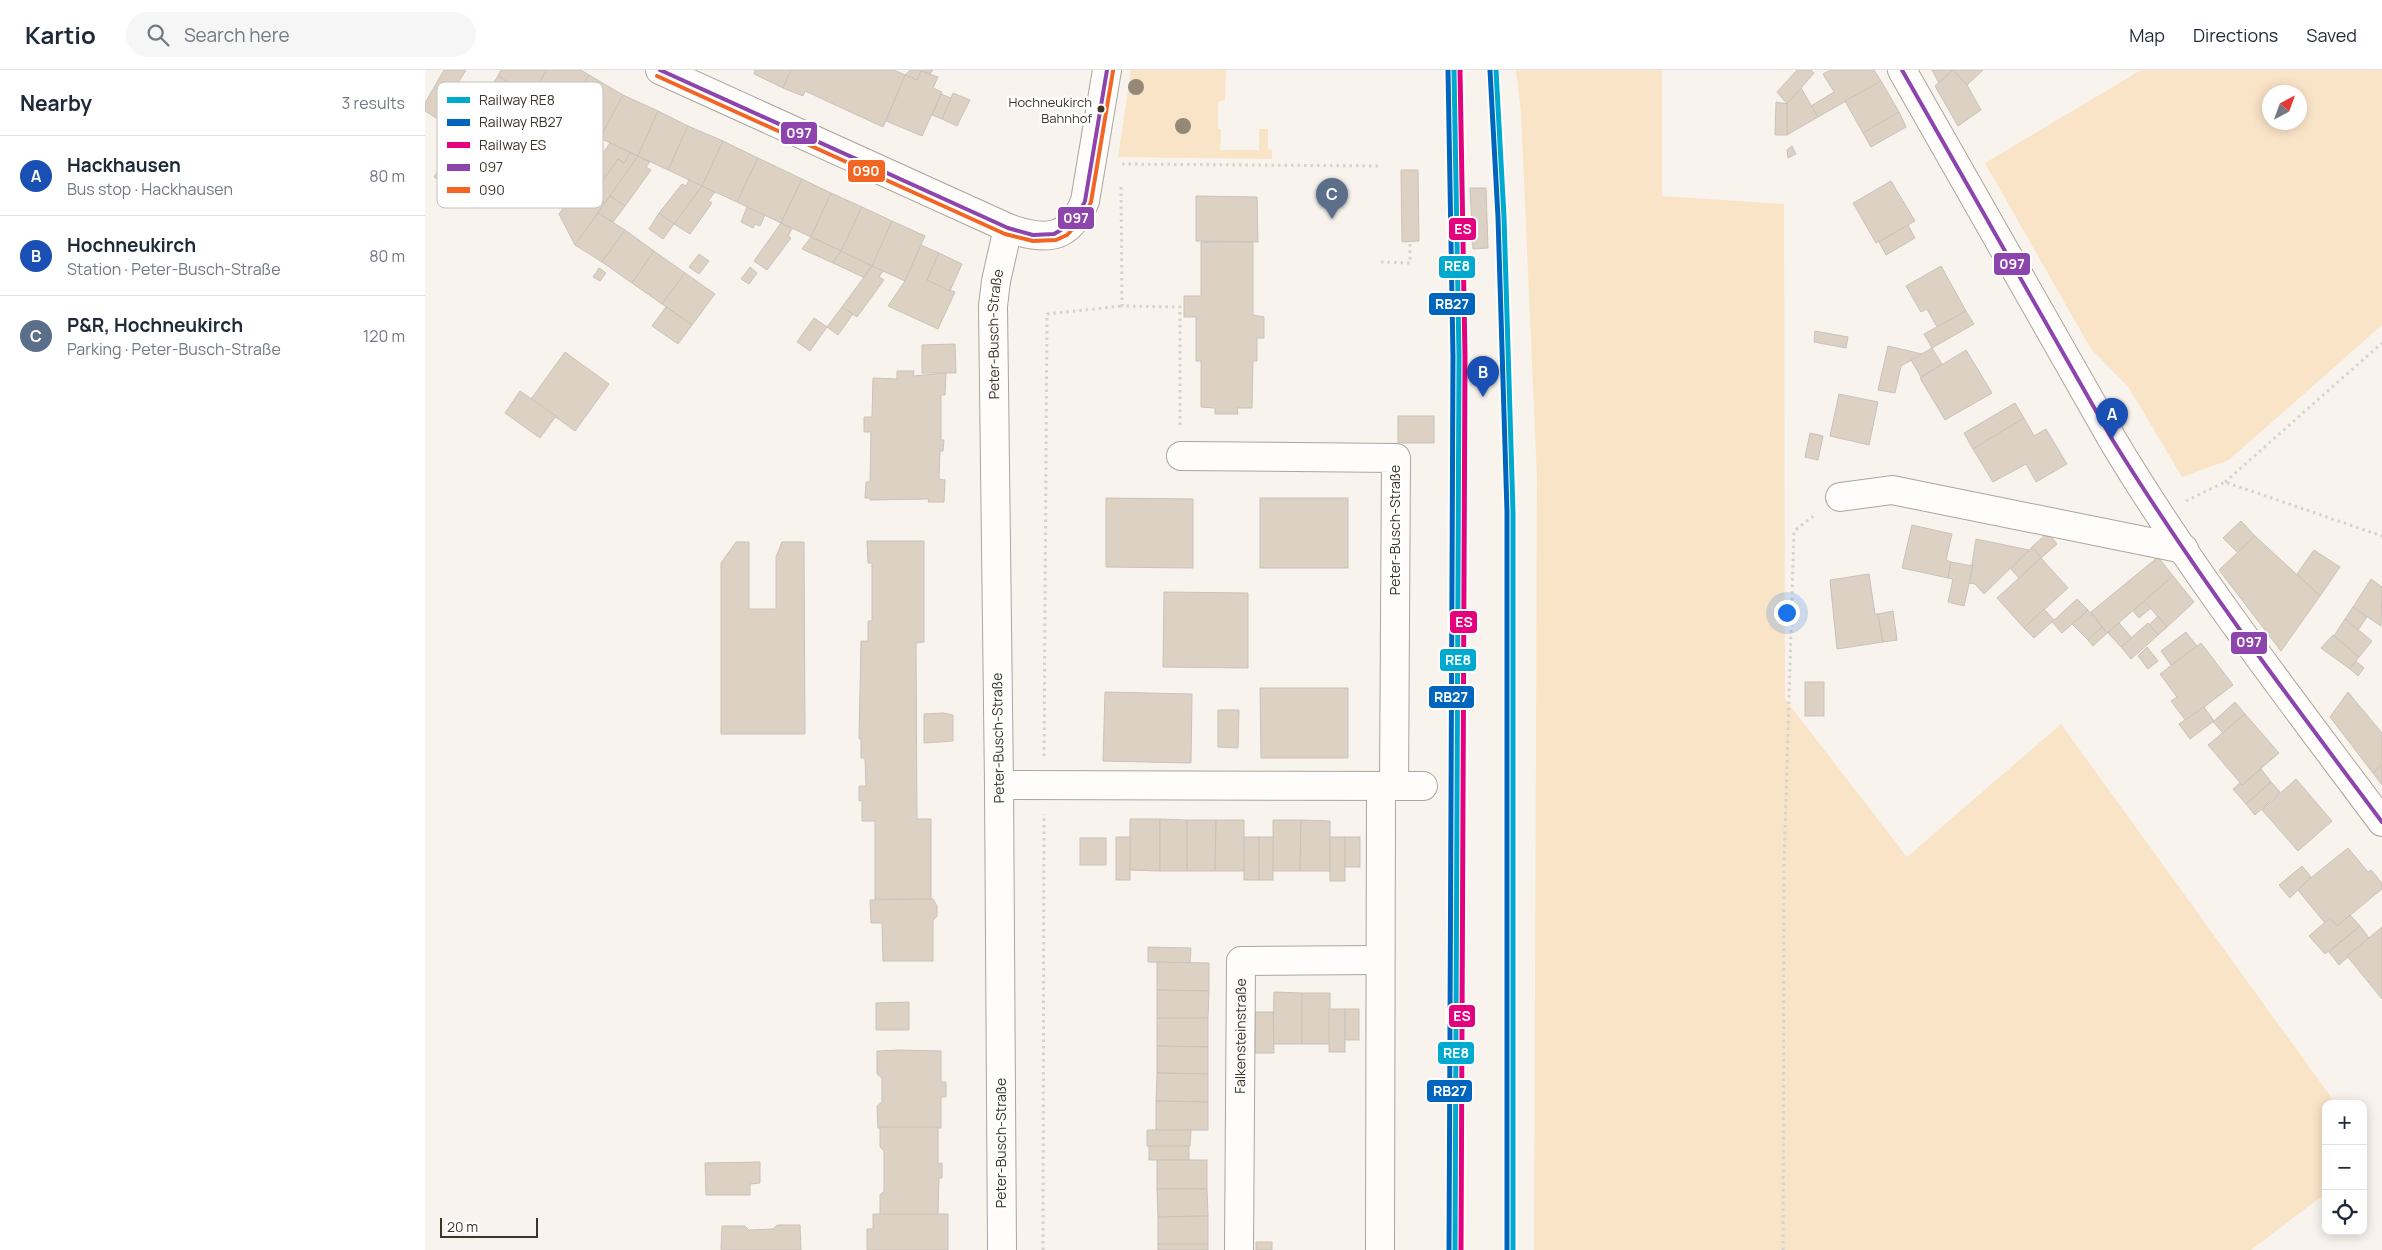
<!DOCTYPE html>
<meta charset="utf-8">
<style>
:root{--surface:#fff;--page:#f6f6f7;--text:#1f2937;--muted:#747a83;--line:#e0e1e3;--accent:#7e776e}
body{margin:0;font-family:Manrope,sans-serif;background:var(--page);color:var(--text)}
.controls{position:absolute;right:15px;bottom:15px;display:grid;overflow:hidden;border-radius:10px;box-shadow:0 2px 12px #0003}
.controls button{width:45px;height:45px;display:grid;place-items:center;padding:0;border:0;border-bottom:1px solid var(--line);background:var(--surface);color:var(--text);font:25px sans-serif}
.compass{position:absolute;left:1837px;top:15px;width:45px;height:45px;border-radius:50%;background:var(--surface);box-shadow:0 2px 12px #0003;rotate:41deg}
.scale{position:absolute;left:15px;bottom:12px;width:98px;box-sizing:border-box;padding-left:5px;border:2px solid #3d342a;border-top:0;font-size:14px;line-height:18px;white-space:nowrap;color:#3d342a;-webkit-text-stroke:4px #fff;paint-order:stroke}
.you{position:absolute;left:1361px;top:542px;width:18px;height:18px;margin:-12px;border:4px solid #fff;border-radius:50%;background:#1a73e8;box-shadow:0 0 0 8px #1a73e833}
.badge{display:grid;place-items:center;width:32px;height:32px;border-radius:50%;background:var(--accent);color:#fff;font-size:16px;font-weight:700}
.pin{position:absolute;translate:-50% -41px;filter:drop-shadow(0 1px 2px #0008)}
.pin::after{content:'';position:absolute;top:26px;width:18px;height:15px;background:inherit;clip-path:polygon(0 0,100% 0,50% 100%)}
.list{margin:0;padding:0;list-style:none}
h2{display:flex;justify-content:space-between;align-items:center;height:65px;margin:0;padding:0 20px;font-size:21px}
h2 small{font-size:16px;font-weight:400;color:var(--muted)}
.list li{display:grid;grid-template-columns:32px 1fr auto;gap:15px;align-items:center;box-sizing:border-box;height:80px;padding:0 20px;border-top:1px solid var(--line)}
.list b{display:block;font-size:19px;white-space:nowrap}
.list p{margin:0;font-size:16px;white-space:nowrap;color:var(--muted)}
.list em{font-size:16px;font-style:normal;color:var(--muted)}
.icon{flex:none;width:28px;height:28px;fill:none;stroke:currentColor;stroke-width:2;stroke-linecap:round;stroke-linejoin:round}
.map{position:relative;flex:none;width:1957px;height:1180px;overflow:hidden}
header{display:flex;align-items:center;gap:30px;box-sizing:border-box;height:70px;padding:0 25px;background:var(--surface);border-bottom:1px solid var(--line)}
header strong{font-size:24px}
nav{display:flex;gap:28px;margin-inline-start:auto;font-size:18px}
.search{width:350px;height:45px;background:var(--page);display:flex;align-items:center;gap:12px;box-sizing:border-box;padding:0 18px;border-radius:28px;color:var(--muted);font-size:19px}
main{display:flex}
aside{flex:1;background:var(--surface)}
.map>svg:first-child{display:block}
</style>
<header>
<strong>Kartio</strong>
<div class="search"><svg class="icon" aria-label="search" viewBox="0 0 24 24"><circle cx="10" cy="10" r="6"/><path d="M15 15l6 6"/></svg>Search here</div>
<nav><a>Map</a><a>Directions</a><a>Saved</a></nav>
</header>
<main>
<aside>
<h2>Nearby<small>3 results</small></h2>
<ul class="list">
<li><span class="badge" style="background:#1a4fb4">A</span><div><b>Hackhausen</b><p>Bus stop · Hackhausen</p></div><em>80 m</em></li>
<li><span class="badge" style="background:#1a4fb4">B</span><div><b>Hochneukirch</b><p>Station · Peter-Busch-Straße</p></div><em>80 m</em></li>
<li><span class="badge" style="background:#5c6f8a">C</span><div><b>P&amp;R, Hochneukirch</b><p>Parking · Peter-Busch-Straße</p></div><em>120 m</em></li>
</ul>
</aside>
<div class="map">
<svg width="1957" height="1180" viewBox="0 0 1957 1180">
<rect width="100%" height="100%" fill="#f8f3ed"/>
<g fill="#fae4c8" fill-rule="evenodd">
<path d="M706,0H801L800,30L793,32V59H796L795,80H834V59H843V79L847,80V89L693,87Z"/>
<path d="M1091,0H1237V126L1359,134L1360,629L1482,787L1636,654L1911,1034H1901V1123L1826,1180H1109L1112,408L1096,43Z"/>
<path d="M1716,0H1957V255L1804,390L1757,407L1704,318L1666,279L1560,93ZM1874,22V52H1844V22Z"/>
</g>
<g fill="#dcd1c3" stroke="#c9c3bc">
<path d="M19,0H41L27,23L30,29L16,51L0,41V33Z"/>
<path d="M76,0H122L105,27L73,6Z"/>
<path d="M122,0H156L164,5L139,47L106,26Z"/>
<path d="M330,0H366L358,18L329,4Z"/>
<path d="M366,0H469L480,5L458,57L380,21L378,26L358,18Z"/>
<path d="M485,0H508L505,4L496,1L492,10L480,5Z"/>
<path d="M1372,0H1386L1389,3L1362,34L1352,22Z"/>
<path d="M1405,0H1449L1456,11L1393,47L1386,36L1409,22L1398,4Z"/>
<path d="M1507,0H1528L1514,13Z"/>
<path d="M1528,0H1558L1542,15Z"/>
<path d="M1528,0L1542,15L1556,40L1533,56L1510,16Z"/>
<path d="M496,1L513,7L508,18L517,22L497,66L461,51L480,5L492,10Z"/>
<path d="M164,5L198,25L175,68L139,47Z"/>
<path d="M73,6L85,13L82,18L83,22L66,50L51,41Z"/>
<path d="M1456,11L1474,42L1438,63L1420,31Z"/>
<path d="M1376,18L1393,47L1362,65V34Z"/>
<path d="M528,23L545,30L532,56L517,49Z"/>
<path d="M516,24L526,28L517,49L507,45Z"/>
<path d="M198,25L233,41L213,86L175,68Z"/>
<path d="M1351,32L1362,34V65H1350Z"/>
<path d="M233,41L263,56L243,100L213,86Z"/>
<path d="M1474,42L1481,57L1446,77L1438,63Z"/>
<path d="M263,56L298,71L277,116L243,100Z"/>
<path d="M36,66L50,75L24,117L9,107Z"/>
<path d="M298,71L333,88L312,132L277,116Z"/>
<path d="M185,73L205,83L199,93L193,89L168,125L180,133L150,175L134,144Z"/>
<path d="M1367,76L1371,84L1363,88L1362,80Z"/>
<path d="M205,83L213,86L180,133L168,125L193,89L199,93Z"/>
<path d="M213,86L225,92L221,97L226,100L200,136L185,126Z"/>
<path d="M333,88L377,109L356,153L312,132Z"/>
<path d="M976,100H993L994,171L977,172Z"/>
<path d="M377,109L406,123L386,167L356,153Z"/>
<path d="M264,110L277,116L249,154L234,143L257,114L261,116Z"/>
<path d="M1466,111L1490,151L1451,173L1428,133Z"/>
<path d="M277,116L290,122L283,131L287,133L265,164L249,154Z"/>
<path d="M1045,118H1061L1063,178L1048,179Z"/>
<path d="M406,123L437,137L416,181L386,167Z"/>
<path d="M185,126L200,136L188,152L173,143Z"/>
<path d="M771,126L832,127L833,172L771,171Z"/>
<path d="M322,137L340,145L335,156L330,154L328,158L316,152Z"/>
<path d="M437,137L467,151L447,196L416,181Z"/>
<path d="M173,143L200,160L177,192L150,175Z"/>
<path d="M234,143L249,154L238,169L224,159Z"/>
<path d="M467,151L500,166L480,211L447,196Z"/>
<path d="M356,153L367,159L363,166L366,168L342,200L329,191Z"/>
<path d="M1483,155L1490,168L1461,185L1454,172Z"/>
<path d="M200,160L229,181L207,213L177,192Z"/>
<path d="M386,167L416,181L408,193L377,179Z"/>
<path d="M776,172H828V245L839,247V268H832V291H828L827,338H812L813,344H790V338L776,337V291H771V247H759V226H776Z"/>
<path d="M496,175L514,183L502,210L530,222L513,259L463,236L480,211Z"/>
<path d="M229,181L260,203L237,234L207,213Z"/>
<path d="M416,181L447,196L438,207L408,193Z"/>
<path d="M514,183L537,194L525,221L502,210Z"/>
<path d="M274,184L284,191L274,204L264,197Z"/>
<path d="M447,196L458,201L454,207L459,210L432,247L417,237Z"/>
<path d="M1516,196L1541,241L1512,257L1502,239L1496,242L1481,216Z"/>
<path d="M325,197L332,203L324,214L316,209Z"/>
<path d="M174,198L181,203L175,211L168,207Z"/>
<path d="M260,203L290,224L267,255L237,234Z"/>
<path d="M241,237L267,255L253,274L227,256Z"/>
<path d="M417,237L428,244L413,265L402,257Z"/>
<path d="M1541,241L1549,254L1507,278L1499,264Z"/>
<path d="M389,248L402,257L385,281L372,272Z"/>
<path d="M1390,261L1423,267L1421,278L1389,272Z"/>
<path d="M530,274L531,303H497V275Z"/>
<path d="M1463,276L1497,284L1476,296L1470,323L1453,320Z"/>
<path d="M1507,278L1517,294L1496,307L1486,290Z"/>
<path d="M1541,280L1567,323L1520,350L1495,308Z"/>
<path d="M140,282L184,314L150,361L106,329Z"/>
<path d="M472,301H489L488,306L521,303L520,325H516V370H519L518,381H515L514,409L520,410L519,432H503L504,429L445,430V428H440L441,412H445L446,362H439V347H447L448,308L472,309Z"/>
<path d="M95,321L131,346L115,368L80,343Z"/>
<path d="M1414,324L1453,332L1444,375L1405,366Z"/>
<path d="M1590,333L1599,348L1548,379L1539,363Z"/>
<rect x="973" y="346" width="36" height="27"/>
<path d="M1599,348L1609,366L1621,359L1642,394L1611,412L1601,394L1568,412L1548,379Z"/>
<path d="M1385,363L1398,366L1393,390L1380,387Z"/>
<path d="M681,428L768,429V498L681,497Z"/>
<rect x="835" y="428" width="88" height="70"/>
<path d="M1816,451L1830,466L1813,483L1798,468Z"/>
<path d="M1487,455L1527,464L1521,490L1526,492L1523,508L1477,498Z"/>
<path d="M1620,465H1625L1632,474L1616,488L1607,477Z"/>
<path d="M1830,466L1895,526L1856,581L1794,500Z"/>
<path d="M1551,469L1604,480L1559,524L1550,514L1544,513Z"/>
<path d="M442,471H499V572L491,573L492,749H506V829H450V751H437V730L434,731V716H441L440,688H436V669H434L436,571H443V551H447V493H443Z"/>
<path d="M311,472H324V539H351V487L357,472H379L380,664H296V493Z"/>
<path d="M1607,477L1616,488L1594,508L1586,499Z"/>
<path d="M1889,480L1915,497L1895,526L1872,504Z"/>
<path d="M1733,487L1748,506L1682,563L1666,542Z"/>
<path d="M1616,488L1643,518L1599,558L1572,528Z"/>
<path d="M1526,492L1548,496L1539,536L1523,532L1528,509L1523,508Z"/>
<path d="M1444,504L1450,544H1453L1458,572L1412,579L1405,510Z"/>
<path d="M1748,506L1769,532L1742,557L1719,531Z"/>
<path d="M1946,509L1957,517L1956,556L1928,537Z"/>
<path d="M739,522L823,523V598L738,597Z"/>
<path d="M1652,529L1663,540L1637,563L1627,552Z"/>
<path d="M1719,531L1726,538L1714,548L1708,541Z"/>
<path d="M1928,537L1942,547L1933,560L1920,549Z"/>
<path d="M1619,539L1629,550L1609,568L1599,558Z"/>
<path d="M1663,540L1677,557L1663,570L1647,554Z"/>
<path d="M1468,541L1472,570L1458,572L1453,544Z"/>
<path d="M1733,546L1742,557L1733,565L1724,555Z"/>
<path d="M1920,549L1947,571L1934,587L1909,566Z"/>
<path d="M1694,553L1707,568L1696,577L1683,563Z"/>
<path d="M1723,553L1733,565L1706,589L1696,577Z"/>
<path d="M1677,557L1682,563L1668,576L1663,570Z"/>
<path d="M1761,562L1772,576L1746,595L1736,581Z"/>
<path d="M1908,565L1934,587L1925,599L1896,578Z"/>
<path d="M1776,573L1808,615L1761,651L1746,631L1752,627L1735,604Z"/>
<path d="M1722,577L1733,591L1723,599L1713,586Z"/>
<path d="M1931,591L1939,598L1933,606L1925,599Z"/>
<rect x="1380" y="612" width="19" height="34"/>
<path d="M835,618H923V688H836Z"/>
<path d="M680,622L767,624L766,693L678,691Z"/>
<path d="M1923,622L1957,663V695L1948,703L1905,647Z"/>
<path d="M1810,632L1820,644L1798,663L1788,652Z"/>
<path d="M1779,637L1789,651L1765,669L1754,654Z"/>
<path d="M793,640H814L813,678L793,677Z"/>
<path d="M518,643L528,645V671L499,673V644Z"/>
<path d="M1820,644L1854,683L1817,715L1783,675Z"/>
<path d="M1957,695V715L1948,703Z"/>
<path d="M1836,699L1846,712L1821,734L1808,719L1815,713L1817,715Z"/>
<path d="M1871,709L1907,751L1873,781L1837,740Z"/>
<path d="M1846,712L1855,722L1830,745L1821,734Z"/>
<path d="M705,749H735V801L705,800Z"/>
<path d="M735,749L762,750V801H735Z"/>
<path d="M762,750H791L790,801H762Z"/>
<path d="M791,750H819V801H790Z"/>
<path d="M848,750H876L875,801H848Z"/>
<path d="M876,750L905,751V801H875Z"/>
<rect x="691" y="767" width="14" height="43"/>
<rect x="819" y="767" width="15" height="43"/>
<rect x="834" y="767" width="14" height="43"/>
<rect x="905" y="767" width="15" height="44"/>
<rect x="920" y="767" width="15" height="30"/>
<rect x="655" y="768" width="26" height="27"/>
<path d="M1923,778L1943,802L1946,800L1957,813V819L1912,856L1905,848L1900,853L1872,819Z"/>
<path d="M1877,796L1886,807L1865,828L1854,815Z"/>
<path d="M508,829L512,836V846L508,851V891H458L457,853H446L445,830Z"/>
<path d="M1925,845L1935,856L1900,884L1884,866L1905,848L1912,856Z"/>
<path d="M1935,856L1944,868L1914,895L1904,882Z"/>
<path d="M1957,857V929L1922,886Z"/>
<path d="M723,877L766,878L765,893L723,892Z"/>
<path d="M732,892L784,893V921L732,920Z"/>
<path d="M732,920L784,921L783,948H732Z"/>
<path d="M849,922L877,923V974H848Z"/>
<rect x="877" y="923" width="28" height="51"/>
<path d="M484,932V960H451V933Z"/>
<rect x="904" y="939" width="16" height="43"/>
<rect x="920" y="939" width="14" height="31"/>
<path d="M830,942H848L849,983H830Z"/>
<path d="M732,948H783V977L732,976Z"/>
<path d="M732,976L783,977V1004L732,1003Z"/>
<path d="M475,980L516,981V1012H521V1027H516V1058H453L452,1036L457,1032V1008L452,1004V981Z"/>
<path d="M732,1003L783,1004V1032L731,1031Z"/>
<path d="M731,1031L783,1032V1060H731Z"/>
<path d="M455,1057H513V1094L517,1093V1108H514L513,1145H455V1125L459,1121V1081L455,1077Z"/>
<path d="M722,1060H766L765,1076H722Z"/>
<rect x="724" y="1076" width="40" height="14"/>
<rect x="732" y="1090" width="50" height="29"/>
<path d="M335,1092V1113L325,1114V1125H281L280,1093Z"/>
<path d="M732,1119H782L783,1146L733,1147Z"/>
<path d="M448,1144H523V1180H442V1159H448Z"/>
<path d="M783,1146V1174H733V1147Z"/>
<path d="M352,1155H375L376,1180H296L297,1156H320L324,1160L348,1159Z"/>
<rect x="831" y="1172" width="16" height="8"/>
<rect x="733" y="1174" width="50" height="6"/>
</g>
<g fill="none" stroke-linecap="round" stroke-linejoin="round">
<g stroke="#aba59e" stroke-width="30">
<g id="street">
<path d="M235,0L583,158C620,171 644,171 660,131L682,0"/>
<path d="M756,386L971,388L969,716"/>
<path d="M1415,427L1467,420L1759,479"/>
<path d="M574,715L998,716"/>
<path id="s1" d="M577,1180L574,715L568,236L571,211L583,158"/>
<path id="s2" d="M814,1180L816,891L955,890"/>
<path d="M955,1180L956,716"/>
</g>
</g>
<g stroke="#aba59e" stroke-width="30">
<path id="secondary" d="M1477,0L1687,369C1767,503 1864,627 1957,752"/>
</g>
<g stroke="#d5d2d0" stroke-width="3" stroke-dasharray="2.5 4" stroke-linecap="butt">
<path d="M697,94L954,96"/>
<path d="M696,117L697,236L755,237V355"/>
<path d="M1055,130L1056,179"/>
<path d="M956,192L985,193V131"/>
<path d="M1800,412L1957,273"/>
<path d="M1761,431L1800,412L1957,466"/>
<path d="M619,686L622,244L697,236"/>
<path d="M618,1180L619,744"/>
<path d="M1358,1180L1359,797L1369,461L1391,444"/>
</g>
<use href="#street" stroke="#fefdfc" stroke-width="28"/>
<use href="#secondary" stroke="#fefdfc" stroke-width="28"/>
<g stroke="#fff" stroke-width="8">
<g id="bus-1">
<path d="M235,0L583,158L608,165L629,164L646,154L654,144L660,131L682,0"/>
<path d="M1477,0L1687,369C1769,502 1863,627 1957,752"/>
</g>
</g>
<g stroke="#fff" stroke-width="8">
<path id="bus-2" d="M232,6L580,164L608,171L631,170L642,165L659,147L666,132L688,1"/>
</g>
<use href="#bus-1" stroke="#8e44ad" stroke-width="4"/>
<use href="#bus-2" stroke="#f26522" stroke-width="4"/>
<g stroke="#fff" stroke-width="9">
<g id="rail-1">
<path d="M1029,0L1034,286L1030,1180"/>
<path d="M1071,0L1079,147L1088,442V1180"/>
</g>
</g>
<g stroke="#fff" stroke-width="9">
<g id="rail-2">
<path d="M1023,0L1028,286L1024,1180"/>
<path d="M1065,0L1073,147L1082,442V1180"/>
</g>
</g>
<g stroke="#fff" stroke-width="9">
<path id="rail-3" d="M1035,0L1040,286L1036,1180"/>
</g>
<use href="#rail-1" stroke="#00a9ce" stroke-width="5"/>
<use href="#rail-2" stroke="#0065bd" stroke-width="5"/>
<use href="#rail-3" stroke="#e5007d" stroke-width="5"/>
</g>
<g fill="#948876">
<circle cx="711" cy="17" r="8"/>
<circle cx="758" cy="56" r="8"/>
</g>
<circle fill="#3d342a" stroke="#fff" stroke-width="2" cx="676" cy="39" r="4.5"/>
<g text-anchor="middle" stroke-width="5" stroke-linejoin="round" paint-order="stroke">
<g font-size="13" fill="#3d342a" stroke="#fff" text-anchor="end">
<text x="667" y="37">Hochneukirch<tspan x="667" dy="16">Bahnhof</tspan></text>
</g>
<g font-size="14" fill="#3d342a" stroke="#fff">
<text dy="5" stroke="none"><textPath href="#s1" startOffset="916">Peter-Busch-Straße</textPath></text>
<text transform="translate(970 460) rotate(-90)" y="5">Peter-Busch-Straße</text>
<text transform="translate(573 668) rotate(-91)" y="5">Peter-Busch-Straße</text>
<text dy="5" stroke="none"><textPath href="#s2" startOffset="214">Falkensteinstraße</textPath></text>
<text transform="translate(576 1073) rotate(-90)" y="5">Peter-Busch-Straße</text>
</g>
</g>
<rect x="12" y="12" width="166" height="126" rx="8" fill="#fff" stroke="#c5c2bf" stroke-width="1"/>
<rect x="22" y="27" width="23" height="6" fill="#00a9ce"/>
<rect x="22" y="49" width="23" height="7" fill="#0065bd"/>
<rect x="22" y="72" width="23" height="6" fill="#e5007d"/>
<rect x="22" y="94" width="23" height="7" fill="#8e44ad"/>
<rect x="22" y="117" width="23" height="6" fill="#f26522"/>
<g font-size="14" fill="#3d342a">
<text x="54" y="35">Railway RE8</text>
<text x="54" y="57">Railway RB27</text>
<text x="54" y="80">Railway ES</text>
<text x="54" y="102">097</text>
<text x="54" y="125">090</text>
</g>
<g stroke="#fff" stroke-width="2">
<rect x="355" y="51" width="38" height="24" rx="5" fill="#8e44ad"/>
<rect x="422" y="89" width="39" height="24" rx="5" fill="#f26522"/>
<rect x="632" y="136" width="38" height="24" rx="5" fill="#8e44ad"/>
<rect x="1023" y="147" width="29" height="24" rx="5" fill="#e5007d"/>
<rect x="1568" y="182" width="38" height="24" rx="5" fill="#8e44ad"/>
<rect x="1013" y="185" width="38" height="24" rx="5" fill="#00a9ce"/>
<rect x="1003" y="222" width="48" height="24" rx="5" fill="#0065bd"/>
<rect x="1024" y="540" width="29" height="24" rx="5" fill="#e5007d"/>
<rect x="1805" y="561" width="38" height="24" rx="5" fill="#8e44ad"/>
<rect x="1014" y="578" width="38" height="24" rx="5" fill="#00a9ce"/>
<rect x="1003" y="615" width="47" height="24" rx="5" fill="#0065bd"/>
<rect x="1023" y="934" width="28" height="24" rx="5" fill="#e5007d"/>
<rect x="1012" y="971" width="38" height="24" rx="5" fill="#00a9ce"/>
<rect x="1001" y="1009" width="47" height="24" rx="5" fill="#0065bd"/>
</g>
<g font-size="14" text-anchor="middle" font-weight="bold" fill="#fff">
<text x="374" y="68">097</text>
<text x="441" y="106">090</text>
<text x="651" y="153">097</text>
<text x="1038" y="164">ES</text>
<text x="1587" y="199">097</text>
<text x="1032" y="201">RE8</text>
<text x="1027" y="239">RB27</text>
<text x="1039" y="557">ES</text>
<text x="1824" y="577">097</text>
<text x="1033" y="595">RE8</text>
<text x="1026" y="632">RB27</text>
<text x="1037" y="951">ES</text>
<text x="1031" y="988">RE8</text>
<text x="1025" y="1026">RB27</text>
</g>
</svg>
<div class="controls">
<button>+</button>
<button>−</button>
<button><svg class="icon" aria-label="locate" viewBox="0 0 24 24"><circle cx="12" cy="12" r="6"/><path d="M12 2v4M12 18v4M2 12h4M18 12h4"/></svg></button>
</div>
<svg class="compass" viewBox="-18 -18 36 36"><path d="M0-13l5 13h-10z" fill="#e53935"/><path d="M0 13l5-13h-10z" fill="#747a83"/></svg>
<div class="scale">20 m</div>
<div class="you"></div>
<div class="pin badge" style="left:1687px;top:369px;background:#1a4fb4">A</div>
<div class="pin badge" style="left:1058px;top:327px;background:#1a4fb4">B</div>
<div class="pin badge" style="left:907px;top:149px;background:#5c6f8a">C</div>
</div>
</main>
